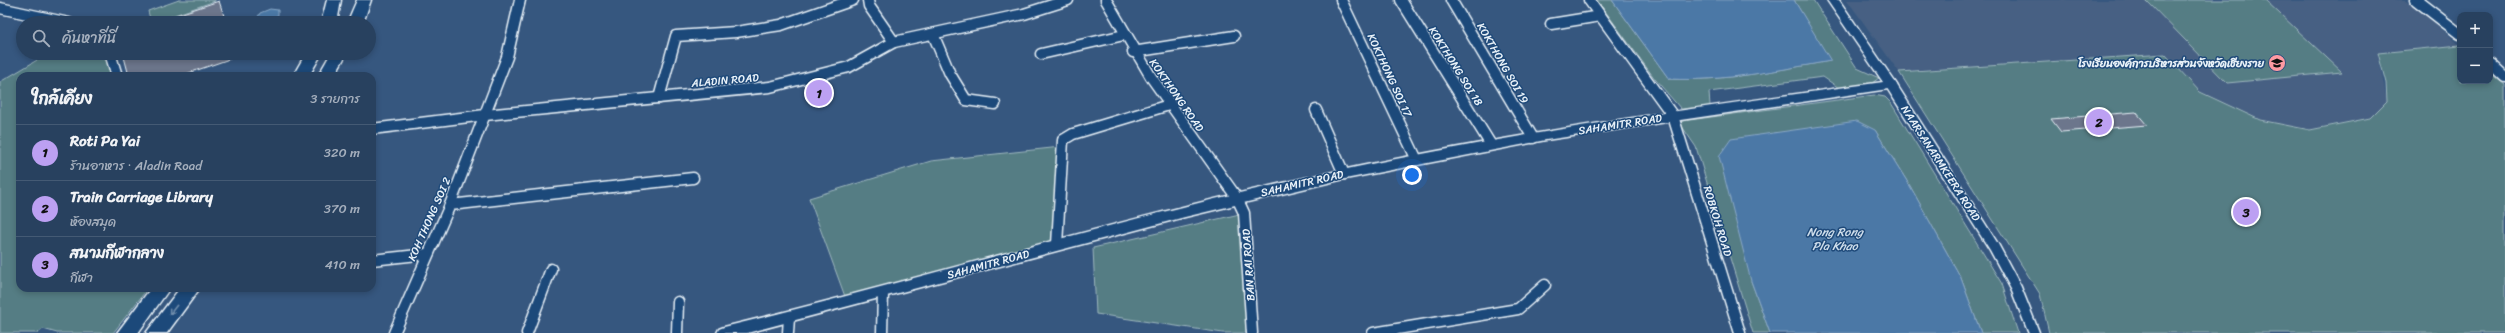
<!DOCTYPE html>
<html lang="th">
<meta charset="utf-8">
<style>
:root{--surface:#28415f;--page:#304865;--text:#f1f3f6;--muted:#a5afbd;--line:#445a74;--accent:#bca0f2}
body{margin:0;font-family:Sriracha,"Playpen Sans Thai",sans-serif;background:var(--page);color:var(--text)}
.controls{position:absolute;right:12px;top:12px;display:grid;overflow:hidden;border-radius:8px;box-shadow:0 2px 6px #0003}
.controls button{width:36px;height:36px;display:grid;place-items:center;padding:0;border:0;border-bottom:1px solid var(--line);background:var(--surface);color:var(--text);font:20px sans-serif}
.you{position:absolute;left:1412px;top:175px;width:14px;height:14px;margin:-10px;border:3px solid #fff;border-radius:50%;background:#1a73e8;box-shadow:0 0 0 6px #1a73e833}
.badge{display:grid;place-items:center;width:26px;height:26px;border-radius:50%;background:var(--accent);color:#111;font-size:13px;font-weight:700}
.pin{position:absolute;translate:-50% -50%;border:2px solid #fff;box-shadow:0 1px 4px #0006}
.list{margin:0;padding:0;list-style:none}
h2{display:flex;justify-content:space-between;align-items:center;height:52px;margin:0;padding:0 16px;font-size:17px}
h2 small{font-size:13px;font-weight:400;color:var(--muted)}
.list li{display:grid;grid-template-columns:26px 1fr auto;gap:12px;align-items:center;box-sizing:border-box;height:56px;padding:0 16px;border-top:1px solid var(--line)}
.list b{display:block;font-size:15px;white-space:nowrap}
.list p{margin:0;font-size:13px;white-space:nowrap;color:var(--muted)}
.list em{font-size:13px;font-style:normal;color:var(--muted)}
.icon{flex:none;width:22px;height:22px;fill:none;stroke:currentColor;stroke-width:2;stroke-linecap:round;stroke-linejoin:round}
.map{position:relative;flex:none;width:2505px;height:333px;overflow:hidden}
.search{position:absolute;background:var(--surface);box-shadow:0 2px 6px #0003;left:16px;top:16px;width:360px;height:44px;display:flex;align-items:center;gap:10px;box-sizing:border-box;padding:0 14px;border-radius:22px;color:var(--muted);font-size:15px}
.panel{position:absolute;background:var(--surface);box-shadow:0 2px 6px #0003;left:16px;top:72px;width:360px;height:220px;border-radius:12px}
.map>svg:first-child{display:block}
</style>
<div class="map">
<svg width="2505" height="333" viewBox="0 0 2505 333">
<rect width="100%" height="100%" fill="#36577f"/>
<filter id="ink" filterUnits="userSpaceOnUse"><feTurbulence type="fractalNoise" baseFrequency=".025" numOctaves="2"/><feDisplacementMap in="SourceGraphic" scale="8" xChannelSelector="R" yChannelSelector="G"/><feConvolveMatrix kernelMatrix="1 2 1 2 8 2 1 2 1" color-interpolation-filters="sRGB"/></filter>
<g filter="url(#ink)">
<path fill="#466083" d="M1847,0H2405L2419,9L2460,45L2378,53L2387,101L2370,118L2310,130L2260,120L2200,92L2165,54L1899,72Z"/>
<g fill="#557d84" stroke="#9eb7be">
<path d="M179,0H215V1L151,23L148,11Z"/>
<path d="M1597,0H1612L1669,79C1723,82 1777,70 1830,61L1794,0H1813L1857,68L1879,78L1868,86L1842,90L1823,77L1709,92L1710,106L1681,109L1655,79Z"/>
<path d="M2146,0H2265L2342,72L2227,83Z"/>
<path d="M2460,45V81H2490V73L2505,85V333H2049L2040,294L1899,72L2165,54L2200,92L2260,120L2310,130L2370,118L2387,101L2386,83L2378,53Z"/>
<path d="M49,53H105L112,76H20V288H148L113,333H57L43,329L38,333H0V82Z"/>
<path d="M1874,95L1885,97L1891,103L2002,284L2018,333H1981L1961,278L1910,186L1875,130L1751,281L1770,333H1753L1696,147L1681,125L1682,121Z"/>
<path d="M1061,147L1057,245L847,302L809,198L931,161Z"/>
<path d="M1244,213L1252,333H1223L1096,314L1093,248Z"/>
</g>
<g fill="#4b78a6" stroke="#8aa8c7">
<path d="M1612,0H1794L1831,61C1778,70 1724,82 1669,79Z"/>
<path d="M270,9L278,10V15L265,22L257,19L260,13Z"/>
<path d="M1857,121L1875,130L1910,186L1961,278L1981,333H1770L1751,281L1719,156L1731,139Z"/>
</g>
<g fill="#6c768c" stroke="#e8f1f8">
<path d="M219,1L224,16L203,23H159L158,21Z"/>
<path d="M123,53H240L241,55L180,76H129Z"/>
<path d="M2136,112L2147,125L2061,132L2051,119Z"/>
</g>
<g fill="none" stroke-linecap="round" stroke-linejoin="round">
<g stroke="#e8f1f8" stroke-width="13">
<g id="minor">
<path d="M868,0L869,6L894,42"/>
<path d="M1106,0L1151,77L1237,198L1244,213L1252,333"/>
<path d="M1341,0L1417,160"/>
<path d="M1401,0L1491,145"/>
<path d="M1451,0L1533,138"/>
<path d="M1589,0L1673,116L1740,333"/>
<path d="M2416,0L2460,34"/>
<path d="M0,8L69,23"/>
<path d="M1551,24L1600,16"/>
<path d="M933,34L950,74L966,100L995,104"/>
<path d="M1133,52L1234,36"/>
<path d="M110,53L117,76"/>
<path d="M1041,54L1124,35"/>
<path d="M2490,63L2505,77"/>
<path d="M1891,85L1994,247L2016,288L2034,333"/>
<path d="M659,98L676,36L736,32L781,25L853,0"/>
<path d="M1316,110L1344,174"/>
<path d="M372,129L485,115L770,87L849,67L894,42L1024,14L1068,0"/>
<path d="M450,205L693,178"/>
<path d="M1057,245L1063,140L1073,134L1169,105"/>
<path d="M372,260L427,254"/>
<path d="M394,333L450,205L507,57L520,0"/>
<path d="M527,333L551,269"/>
<path d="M677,333L678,302"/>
<path d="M788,333L789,317"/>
<path d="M882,333L883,293"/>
<path d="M1373,333L1518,309L1545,285"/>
</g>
</g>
<g stroke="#e8f1f8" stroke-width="3">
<path id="tertiary" d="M1827,0H1839L1895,82L1897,85L1895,88L1546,140L1340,180L1185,217L747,333H717L719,329L724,327C930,277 1134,214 1342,170C1521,132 1702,107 1883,82Z"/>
</g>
<g stroke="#e8f1f8" stroke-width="3">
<g id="primary">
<path d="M327,0H341L337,23H321Z"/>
<path d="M357,0H371L363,23H347Z"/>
<path d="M306,53H322L309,76H293Z"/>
<path d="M331,53H347L334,76H318Z"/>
<path d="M151,288H170L138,333H117Z"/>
<path d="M180,288H200L167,333H146Z"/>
</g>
</g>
<use href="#minor" stroke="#1f4a7a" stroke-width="10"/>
<use href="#tertiary" fill="#1f4a7a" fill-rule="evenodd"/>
<use href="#primary" fill="#1f4a7a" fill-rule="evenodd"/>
</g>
<defs><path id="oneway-shaft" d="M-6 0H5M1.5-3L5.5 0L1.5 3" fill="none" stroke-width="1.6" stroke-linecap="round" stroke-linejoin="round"/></defs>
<use stroke="#6f8dac" href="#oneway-shaft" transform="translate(173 310) rotate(128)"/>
</g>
<defs>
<g id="school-disc" transform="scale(0.9)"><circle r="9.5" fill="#ff9aa2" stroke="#1f4a7a"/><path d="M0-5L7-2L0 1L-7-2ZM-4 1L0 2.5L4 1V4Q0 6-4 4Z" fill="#111"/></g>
</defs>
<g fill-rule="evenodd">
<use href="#school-disc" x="2277" y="63"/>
</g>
<g text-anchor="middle" stroke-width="3" stroke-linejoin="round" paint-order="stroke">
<g font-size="11" fill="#e8f1f8" stroke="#1f4a7a">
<text transform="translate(1503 63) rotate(60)" y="4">KOKTHONG SOI 19</text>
<text transform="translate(1456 66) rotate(58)" y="4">KOKTHONG SOI 18</text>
<text transform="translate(1390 75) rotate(65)" y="4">KOKTHONG SOI 17</text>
<text transform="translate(725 80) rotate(-5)" y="4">ALADIN ROAD</text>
<text transform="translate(1177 95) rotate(55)" y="4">KOKTHONG ROAD</text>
<text transform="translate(1620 124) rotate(-9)" y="4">SAHAMITR ROAD</text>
<text transform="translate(1941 163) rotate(57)" y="4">NAARSANARMKEERA ROAD</text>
<text transform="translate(1302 183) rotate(-13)" y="4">SAHAMITR ROAD</text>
<text transform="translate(429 219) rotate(-66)" y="4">KOH THONG SOI 2</text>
<text transform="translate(1718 221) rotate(73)" y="4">ROBKOH ROAD</text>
<text transform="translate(988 264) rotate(-15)" y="4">SAHAMITR ROAD</text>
<text transform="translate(1248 265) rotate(-94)" y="4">BAN RAI ROAD</text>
</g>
<g font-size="11" font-weight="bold" fill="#e8f1f8" stroke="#1f4a7a" text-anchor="end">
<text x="2264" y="67">โรงเรียนองค์การบริหารส่วนจังหวัดเชียงราย</text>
</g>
<g font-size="12" font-style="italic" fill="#d0dfec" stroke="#1f4a7a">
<text x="1835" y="236">Nong Rong<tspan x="1835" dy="14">Pla Khao</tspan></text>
</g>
</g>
</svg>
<div class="controls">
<button>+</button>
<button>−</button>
</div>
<div class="you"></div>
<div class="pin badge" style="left:819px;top:93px">1</div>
<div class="pin badge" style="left:2099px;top:122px">2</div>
<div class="pin badge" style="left:2246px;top:212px">3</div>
<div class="search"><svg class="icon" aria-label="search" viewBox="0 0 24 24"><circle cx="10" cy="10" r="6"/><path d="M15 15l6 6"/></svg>ค้นหาที่นี่</div>
<section class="panel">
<h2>ใกล้เคียง<small>3 รายการ</small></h2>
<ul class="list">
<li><span class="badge">1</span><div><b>Roti Pa Yai</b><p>ร้านอาหาร · Aladin Road</p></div><em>320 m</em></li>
<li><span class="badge">2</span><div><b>Train Carriage Library</b><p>ห้องสมุด</p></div><em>370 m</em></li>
<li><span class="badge">3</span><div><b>สนามกีฬากลาง</b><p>กีฬา</p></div><em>410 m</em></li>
</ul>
</section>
</div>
